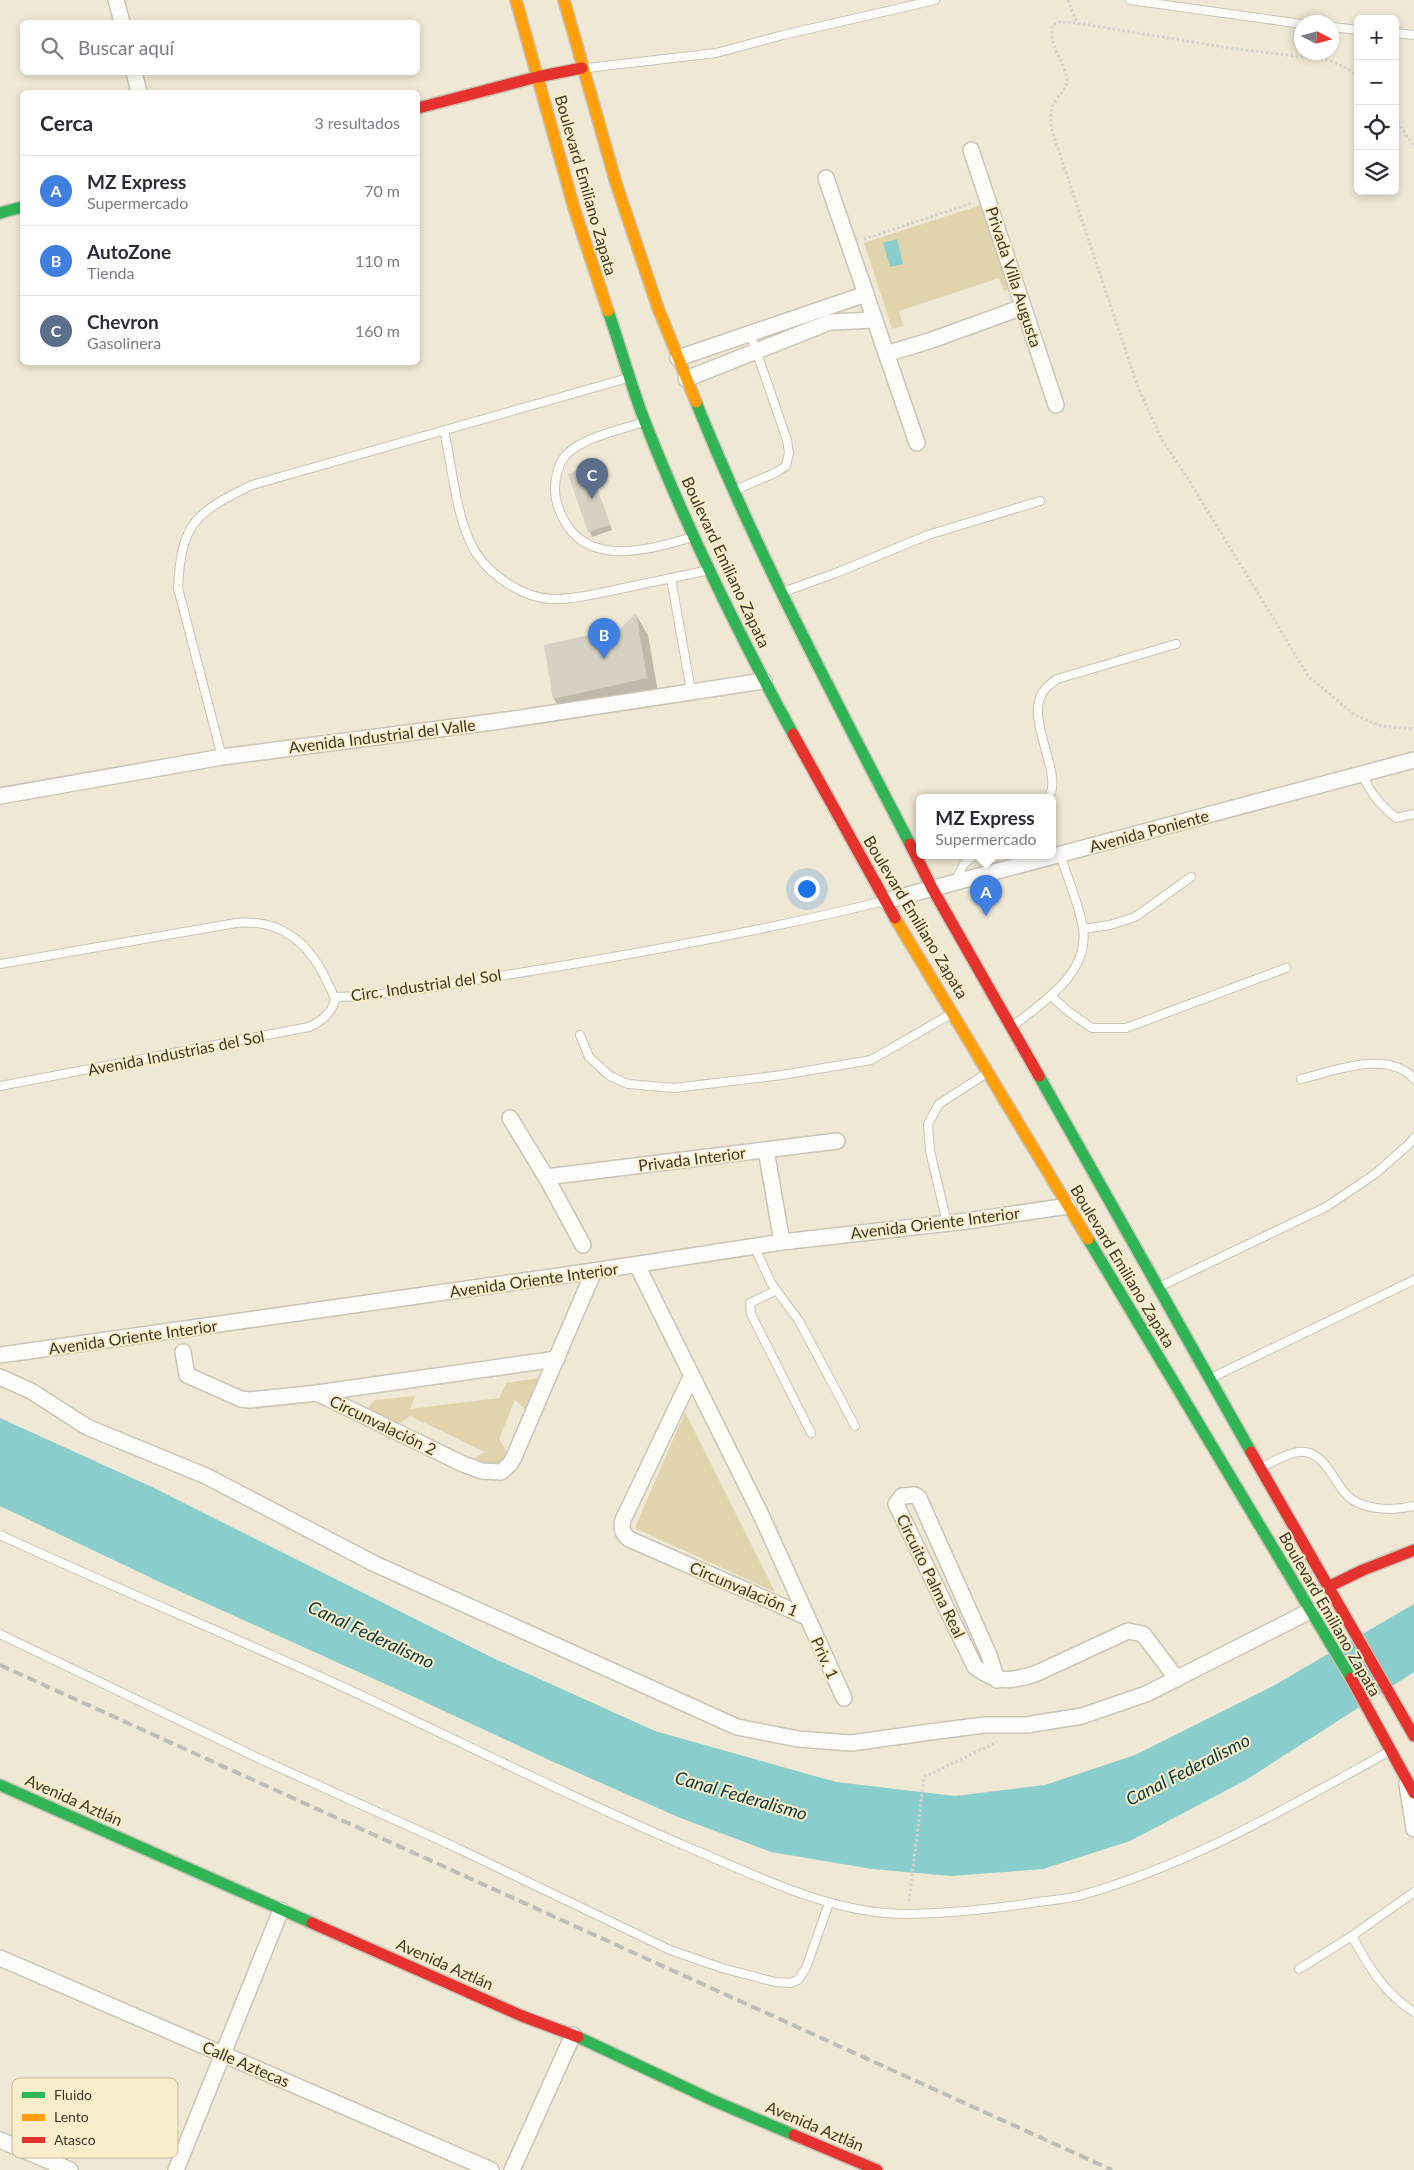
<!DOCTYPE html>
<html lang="es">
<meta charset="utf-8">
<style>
:root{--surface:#fff;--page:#f2f2f3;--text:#2b2b33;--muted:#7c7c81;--line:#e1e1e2;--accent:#0f766e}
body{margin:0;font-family:Lato,sans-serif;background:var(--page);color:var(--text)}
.controls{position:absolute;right:15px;top:15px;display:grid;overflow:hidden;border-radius:8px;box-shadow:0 2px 8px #0003}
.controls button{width:45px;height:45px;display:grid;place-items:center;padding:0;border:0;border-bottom:1px solid var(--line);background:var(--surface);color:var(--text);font:25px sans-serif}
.compass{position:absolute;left:1294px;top:15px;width:45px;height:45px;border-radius:50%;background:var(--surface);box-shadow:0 2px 8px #0003;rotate:96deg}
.you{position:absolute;left:806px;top:888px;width:18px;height:18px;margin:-12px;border:4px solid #fff;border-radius:50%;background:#1a73e8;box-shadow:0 0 0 8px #1a73e833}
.badge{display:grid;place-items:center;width:32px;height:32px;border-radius:50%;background:var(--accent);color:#fff;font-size:16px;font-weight:700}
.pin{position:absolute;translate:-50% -41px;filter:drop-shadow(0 1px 2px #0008)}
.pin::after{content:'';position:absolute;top:26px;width:18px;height:15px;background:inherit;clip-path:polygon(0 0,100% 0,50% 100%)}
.popup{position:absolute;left:916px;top:794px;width:140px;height:65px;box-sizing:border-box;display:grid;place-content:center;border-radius:8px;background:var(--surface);filter:drop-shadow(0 1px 4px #0005);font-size:16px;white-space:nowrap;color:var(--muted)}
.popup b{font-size:19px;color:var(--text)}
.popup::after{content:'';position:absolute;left:50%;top:100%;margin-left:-10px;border:10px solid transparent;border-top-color:var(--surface)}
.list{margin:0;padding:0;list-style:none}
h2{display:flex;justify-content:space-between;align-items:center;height:65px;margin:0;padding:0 20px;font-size:21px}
h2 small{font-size:16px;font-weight:400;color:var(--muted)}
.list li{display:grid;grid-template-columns:32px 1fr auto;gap:15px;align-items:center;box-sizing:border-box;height:70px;padding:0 20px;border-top:1px solid var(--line)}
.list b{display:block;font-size:19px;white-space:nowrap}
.list p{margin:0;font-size:16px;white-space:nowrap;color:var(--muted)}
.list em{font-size:16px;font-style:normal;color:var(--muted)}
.icon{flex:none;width:28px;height:28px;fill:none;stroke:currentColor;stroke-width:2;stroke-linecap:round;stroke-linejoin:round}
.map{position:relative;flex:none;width:1414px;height:2170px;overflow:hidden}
.search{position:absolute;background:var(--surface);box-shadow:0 2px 8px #0003;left:20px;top:20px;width:400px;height:55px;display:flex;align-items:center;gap:12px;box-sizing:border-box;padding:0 18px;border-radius:8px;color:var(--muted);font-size:19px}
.panel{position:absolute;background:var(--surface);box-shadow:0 2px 8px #0003;left:20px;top:90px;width:400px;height:275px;border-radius:8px}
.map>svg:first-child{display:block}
</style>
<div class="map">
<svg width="1414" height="2170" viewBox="0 0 1414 2170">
<rect width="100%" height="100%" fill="#eee8d4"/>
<g fill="#e1d3ab">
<path d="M984,204L1011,289L1004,291L999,278L899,311L903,326L892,329L864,243Z"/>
<path d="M539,1378L525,1410L515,1399L499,1439L507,1452L499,1471L472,1460L485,1452L410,1416L397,1425L369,1415V1407L375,1400L415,1396L410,1409L499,1398L506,1383Z"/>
<path d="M685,1412L775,1592L635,1528Z"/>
</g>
<g fill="#89cdcc">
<path d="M897,239L903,264L890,267L883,243Z"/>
<path d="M0,1418L152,1487L495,1659L655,1731L836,1782L955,1796L1045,1785L1135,1755L1273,1686L1414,1604V1672L1246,1780L1130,1841L1043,1869L951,1876L872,1869L771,1852L678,1817L547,1759L414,1697L166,1585L0,1506Z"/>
</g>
<g fill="#0003">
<path d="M591,472L612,530L592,537L569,474Z"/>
<path d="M636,615L648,635L659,698L566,720L554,699Z"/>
</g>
<g fill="#d6d1c2">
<path d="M589,466L610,525L588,532L568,474Z"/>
<path d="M636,613L647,678L553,699L544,645L621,628Z"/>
</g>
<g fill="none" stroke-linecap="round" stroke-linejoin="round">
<g stroke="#c9c4b5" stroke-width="10">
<g id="lane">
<path d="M1130,0L1302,24"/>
<path d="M1332,27L1358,30"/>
<path d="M1395,33L1414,35"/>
<path d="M587,68L716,53L783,35L935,0"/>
<path d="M643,422C619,431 585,436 566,455C557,465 553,485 556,499C573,569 639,554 692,537"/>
<path d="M444,430C452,467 455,508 470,542C483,571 519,597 551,599C572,600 595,594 615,590C646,583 678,577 709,570"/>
<path d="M735,490L775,473L786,466L789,453L787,440L750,333"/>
<path d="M671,578L691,691"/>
<path d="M783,592L836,573L928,535L1040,501"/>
<path d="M222,757L178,588C181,523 196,512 252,485L628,378"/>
<path d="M1362,774C1372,795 1378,803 1396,818L1414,814"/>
<path d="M1049,797C1064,773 1022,716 1045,689C1049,685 1053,682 1057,679L1176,644"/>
<path d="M954,883L964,864L975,855"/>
<path d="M1083,929L1110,925L1135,917L1191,877"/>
<path d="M0,964L236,923C279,919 306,940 325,977C328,985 334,993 335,1001C330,1015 321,1021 309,1027L0,1086"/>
<path d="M1051,996L1069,1012L1092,1028H1126L1286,968"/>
<path d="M335,997C396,996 458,982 519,973C641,953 763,931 884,901"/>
<path d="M1013,1026C1043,1002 1090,973 1083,928C1079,904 1067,877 1060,854"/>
<path d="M580,1035L589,1057L610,1076L628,1084L674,1088L782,1075L871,1060L951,1014"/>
<path d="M1301,1079C1334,1071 1389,1049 1414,1079"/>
<path d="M947,1223L930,1151L928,1124L939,1104L987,1073"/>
<path d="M754,1246L771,1283L799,1321L855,1426"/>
<path d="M1161,1286L1326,1207L1375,1174L1408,1145L1414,1138"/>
<path d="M775,1291L750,1303L751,1314L811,1433"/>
<path d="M1211,1378L1414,1280"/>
<path d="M1262,1467C1273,1462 1285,1454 1298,1452C1323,1449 1332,1478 1345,1493C1360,1511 1393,1511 1414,1506"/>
<path d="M0,1535C128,1594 259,1647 386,1707C491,1757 595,1808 702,1853C768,1881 837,1915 910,1914C953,1913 995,1909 1038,1902C1052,1900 1068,1899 1082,1895C1192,1864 1290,1806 1390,1751"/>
<path d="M0,1634L258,1758L455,1847L670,1950L722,1968L775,1982L790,1983L798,1980L806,1968L829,1903"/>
<path d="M1352,1936C1368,1966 1385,1994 1414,2012"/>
<path d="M1299,1969L1352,1936L1414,1892"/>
</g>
</g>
<g stroke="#c9c4b5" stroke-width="18">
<g id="street">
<path d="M116,0L122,22"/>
<path d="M134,72L139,92"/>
<path d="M971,150L1056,405"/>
<path d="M826,178L917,443"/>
<path d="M886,354L932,340L1023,307"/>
<path d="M678,358L866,294"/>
<path d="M686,379L830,322L875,320"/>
<path d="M0,796L222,757L500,721L764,681"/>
<path d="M885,901L1414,760"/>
<path d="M510,1118L546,1177L583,1245"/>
<path d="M766,1150L782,1242"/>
<path d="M546,1177L837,1141"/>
<path d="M637,1265L762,1517L844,1698"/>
<path d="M183,1352L187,1375L241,1399L250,1400L317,1393L557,1359"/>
<path d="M0,1355L594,1271L782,1242L967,1221L1068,1206"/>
<path d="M0,1377L31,1391L87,1427L206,1476L375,1564L737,1727L798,1739L851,1743L930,1732L984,1725H1026L1082,1716L1146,1694L1310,1611"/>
<path d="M691,1377L623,1520C621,1529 622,1533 629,1539L807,1617"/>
<path d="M317,1393L463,1464L482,1471L501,1472L510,1464L514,1457L594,1271"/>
<path d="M997,1680L989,1655L919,1498L915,1495L902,1496L896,1504L975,1667C997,1683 1009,1682 1035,1674L1128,1631L1143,1634L1177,1679"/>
<path d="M1407,1784L1414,1829"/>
<path d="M0,1958L491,2170"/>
<path d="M0,2140L70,2170"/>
<path d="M176,2170L281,1910"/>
<path d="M512,2170L573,2035"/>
</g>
</g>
<g stroke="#c9c4b5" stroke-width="14">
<g id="fast">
<path d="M0,213L22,207"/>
<path d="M608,311C621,348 631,386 645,422C687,529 738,633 793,734"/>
<path d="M696,402C757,554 835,699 910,844"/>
<path d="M1039,1076L1251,1452"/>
<path d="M1088,1239L1351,1678"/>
<path d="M0,1785L312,1923"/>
<path d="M578,2037L712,2100L794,2135"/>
</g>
</g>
<g stroke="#c9c4b5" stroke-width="14">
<g id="slow">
<path d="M516,0L574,208L608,311"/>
<path d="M564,0L616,183L658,308L696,402"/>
<path d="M895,918L1088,1239"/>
</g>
</g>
<g stroke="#c9c4b5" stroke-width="14">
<g id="jam">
<path d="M418,108L537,77L582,68"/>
<path d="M793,734L895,918"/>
<path d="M910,844L932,888L1039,1076"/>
<path d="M1251,1452L1414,1736"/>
<path d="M1328,1587L1363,1570L1414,1550"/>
<path d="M1351,1678L1414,1793"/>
<path d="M312,1923L522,2016L578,2037"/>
<path d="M794,2135L877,2170"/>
</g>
</g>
<g stroke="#d4d3cc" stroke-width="3" stroke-dasharray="2.5 2.5" stroke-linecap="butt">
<path d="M1068,0L1077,23"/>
<path d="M1358,77L1348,69L1329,60L1229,48L1077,23L1059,22L1053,24C1047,46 1065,60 1067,80C1067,90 1058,95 1054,103C1049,113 1051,124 1053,134L1137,385L1162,440L1185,474L1309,677L1355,715L1381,726L1414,729"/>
<path d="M1395,118L1414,147"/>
<path d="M864,239L972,203"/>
<path d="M909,1901L924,1777L997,1742"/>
</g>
<use href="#lane" stroke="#fcfcf9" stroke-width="8"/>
<use href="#street" stroke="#fcfcf9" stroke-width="15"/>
<use href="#fast" stroke="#30b455" stroke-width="11"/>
<use href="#slow" stroke="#ff9f0a" stroke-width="11"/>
<use href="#jam" stroke="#e5322d" stroke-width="11"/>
<path stroke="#bebeb9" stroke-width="4" stroke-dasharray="10 5" stroke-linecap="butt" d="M0,1665L1112,2170"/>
</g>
<g text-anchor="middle" stroke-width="4" stroke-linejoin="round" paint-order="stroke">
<g font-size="16" fill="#3d382a" stroke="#f9edca">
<text transform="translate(586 185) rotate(74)" y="6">Boulevard Emiliano Zapata</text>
<text transform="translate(1014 277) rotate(72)" y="6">Privada Villa Augusta</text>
<text transform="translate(726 562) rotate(65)" y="6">Boulevard Emiliano Zapata</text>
<text transform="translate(382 736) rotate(-7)" y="6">Avenida Industrial del Valle</text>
<text transform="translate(1149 831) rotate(-15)" y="6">Avenida Poniente</text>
<text transform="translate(916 917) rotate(59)" y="6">Boulevard Emiliano Zapata</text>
<text transform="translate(426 985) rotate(-8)" y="6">Circ. Industrial del Sol</text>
<text transform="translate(176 1053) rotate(-11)" y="6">Avenida Industrias del Sol</text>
<text transform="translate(692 1159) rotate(-7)" y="6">Privada Interior</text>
<text transform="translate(935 1223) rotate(-7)" y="6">Avenida Oriente Interior</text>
<text transform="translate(1123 1266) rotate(59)" y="6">Boulevard Emiliano Zapata</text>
<text transform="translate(534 1280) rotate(-8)" y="6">Avenida Oriente Interior</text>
<text transform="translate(133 1337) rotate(-8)" y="6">Avenida Oriente Interior</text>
<text transform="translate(383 1425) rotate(26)" y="6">Circunvalación 2</text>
<text transform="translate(931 1576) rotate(64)" y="6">Circuito Palma Real</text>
<text transform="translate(744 1589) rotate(23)" y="6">Circunvalación 1</text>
<text transform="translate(1330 1614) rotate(60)" y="6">Boulevard Emiliano Zapata</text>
<text transform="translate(825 1658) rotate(66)" y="6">Priv. 1</text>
<text transform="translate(74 1800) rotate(24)" y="6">Avenida Aztlán</text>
<text transform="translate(445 1964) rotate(24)" y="6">Avenida Aztlán</text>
<text transform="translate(246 2064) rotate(23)" y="6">Calle Aztecas</text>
<text transform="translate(815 2126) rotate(23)" y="6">Avenida Aztlán</text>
</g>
<g font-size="18" font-style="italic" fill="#0a3a3e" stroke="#f9edca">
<text transform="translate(371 1635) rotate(25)" y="6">Canal Federalismo</text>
<text transform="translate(1188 1770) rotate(-27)" y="6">Canal Federalismo</text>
<text transform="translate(741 1796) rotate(16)" y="6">Canal Federalismo</text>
</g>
</g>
<rect x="12" y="2078" width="166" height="80" rx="8" fill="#f9edca" stroke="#c1b79a" stroke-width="1"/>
<rect x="22" y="2092" width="23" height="6" fill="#30b455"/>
<rect x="22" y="2114" width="23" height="7" fill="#ff9f0a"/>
<rect x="22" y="2137" width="23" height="6" fill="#e5322d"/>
<g font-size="14" fill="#3d382a">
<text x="54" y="2100">Fluido</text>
<text x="54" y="2122">Lento</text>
<text x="54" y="2145">Atasco</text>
</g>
</svg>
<div class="controls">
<button>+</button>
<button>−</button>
<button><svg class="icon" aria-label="locate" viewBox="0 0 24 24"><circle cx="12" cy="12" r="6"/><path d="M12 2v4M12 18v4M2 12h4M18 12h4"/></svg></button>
<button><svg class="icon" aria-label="layers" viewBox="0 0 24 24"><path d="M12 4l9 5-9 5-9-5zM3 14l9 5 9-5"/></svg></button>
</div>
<svg class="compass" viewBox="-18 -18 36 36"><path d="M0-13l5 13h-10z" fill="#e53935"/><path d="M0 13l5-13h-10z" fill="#7c7c81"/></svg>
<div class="you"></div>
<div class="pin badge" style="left:986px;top:916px;background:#3f7fe0">A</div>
<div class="popup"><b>MZ Express</b>Supermercado</div>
<div class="pin badge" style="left:604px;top:659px;background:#3f7fe0">B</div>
<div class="pin badge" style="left:592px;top:499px;background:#5c6f8a">C</div>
<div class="search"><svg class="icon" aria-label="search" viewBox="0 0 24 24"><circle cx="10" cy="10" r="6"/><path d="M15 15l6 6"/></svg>Buscar aquí</div>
<section class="panel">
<h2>Cerca<small>3 resultados</small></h2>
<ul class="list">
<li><span class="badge" style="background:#3f7fe0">A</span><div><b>MZ Express</b><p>Supermercado</p></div><em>70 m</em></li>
<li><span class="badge" style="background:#3f7fe0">B</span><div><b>AutoZone</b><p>Tienda</p></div><em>110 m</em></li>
<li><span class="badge" style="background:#5c6f8a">C</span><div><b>Chevron</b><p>Gasolinera</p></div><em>160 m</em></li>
</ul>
</section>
</div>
